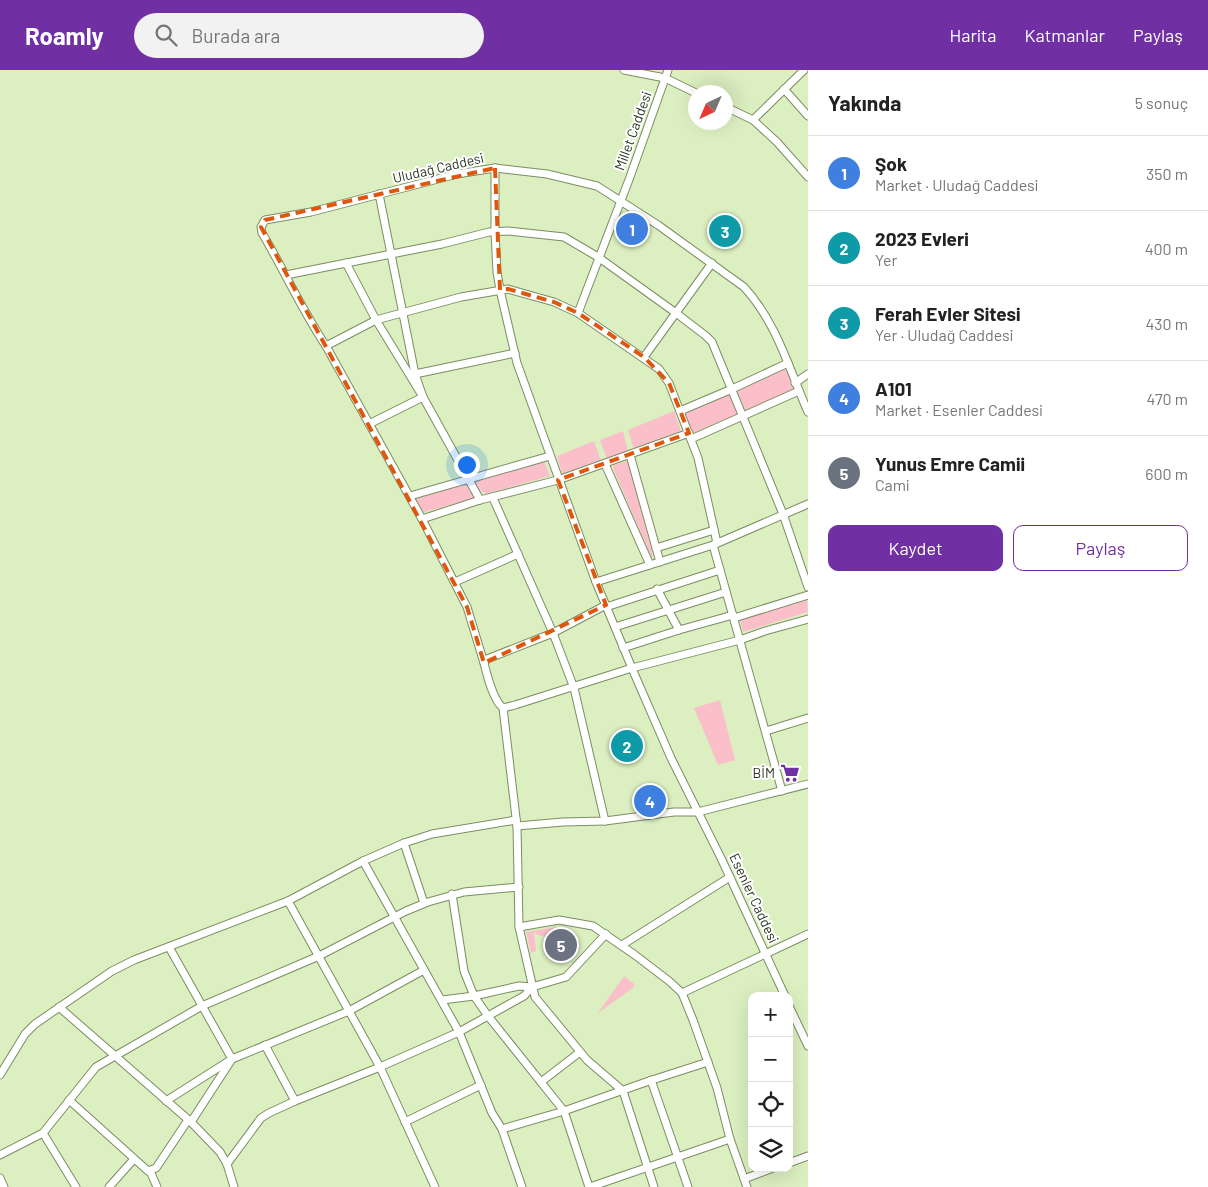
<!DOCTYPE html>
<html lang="tr">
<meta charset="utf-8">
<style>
:root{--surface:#fff;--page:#f2f2f2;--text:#222;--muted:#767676;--line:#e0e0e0;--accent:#712fa4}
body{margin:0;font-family:Barlow,sans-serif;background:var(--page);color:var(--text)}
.controls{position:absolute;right:15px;bottom:15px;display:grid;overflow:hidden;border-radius:10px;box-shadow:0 5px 20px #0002}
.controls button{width:45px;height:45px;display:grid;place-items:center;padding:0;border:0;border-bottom:1px solid var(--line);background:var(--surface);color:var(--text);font:25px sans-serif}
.compass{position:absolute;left:688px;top:15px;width:45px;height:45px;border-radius:50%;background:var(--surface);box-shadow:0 5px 20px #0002;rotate:224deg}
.you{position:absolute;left:466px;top:394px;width:18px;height:18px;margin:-12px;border:4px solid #fff;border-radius:50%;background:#1a73e8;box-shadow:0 0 0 8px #1a73e833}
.badge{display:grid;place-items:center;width:32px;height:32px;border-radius:50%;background:var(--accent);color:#fff;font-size:16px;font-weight:700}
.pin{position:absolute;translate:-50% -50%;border:2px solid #fff;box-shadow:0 1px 5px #0006}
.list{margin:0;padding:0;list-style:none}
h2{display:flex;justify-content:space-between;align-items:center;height:65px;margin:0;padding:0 20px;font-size:21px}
h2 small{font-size:16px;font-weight:400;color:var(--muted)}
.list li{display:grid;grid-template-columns:32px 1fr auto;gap:15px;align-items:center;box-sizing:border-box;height:75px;padding:0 20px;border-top:1px solid var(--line)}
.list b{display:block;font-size:19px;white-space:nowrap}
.list p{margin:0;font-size:16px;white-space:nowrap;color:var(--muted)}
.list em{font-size:16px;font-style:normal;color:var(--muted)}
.actions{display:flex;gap:10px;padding:15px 20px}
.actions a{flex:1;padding:11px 0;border:1px solid var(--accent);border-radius:10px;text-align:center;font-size:18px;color:var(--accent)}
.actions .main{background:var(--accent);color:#fff}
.icon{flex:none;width:28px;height:28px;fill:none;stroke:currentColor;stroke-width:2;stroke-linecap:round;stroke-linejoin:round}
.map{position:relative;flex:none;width:808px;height:1117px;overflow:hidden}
header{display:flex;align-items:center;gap:30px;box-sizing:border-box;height:70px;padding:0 25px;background:var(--accent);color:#fff}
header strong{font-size:24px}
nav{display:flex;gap:28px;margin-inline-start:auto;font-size:18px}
.search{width:350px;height:45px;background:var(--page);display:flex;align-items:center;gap:12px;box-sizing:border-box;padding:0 18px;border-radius:28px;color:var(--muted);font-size:19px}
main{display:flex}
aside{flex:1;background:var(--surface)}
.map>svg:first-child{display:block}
</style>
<header>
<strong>Roamly</strong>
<div class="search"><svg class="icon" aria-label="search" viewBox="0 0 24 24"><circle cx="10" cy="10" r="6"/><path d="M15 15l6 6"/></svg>Burada ara</div>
<nav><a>Harita</a><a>Katmanlar</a><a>Paylaş</a></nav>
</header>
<main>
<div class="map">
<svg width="808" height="1117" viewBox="0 0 808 1117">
<rect width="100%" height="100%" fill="#dbefc0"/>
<g fill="#fbbfca">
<path d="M783,297L787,299L794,317L793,320L745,341L737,321L738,319Z"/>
<path d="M730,323L738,344L693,363L684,343Z"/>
<path d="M674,341L681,361L634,380L628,360Z"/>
<path d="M623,361L628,382L607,389L600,370Z"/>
<path d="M594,371L601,391L563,406L557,386Z"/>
<path d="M544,391L550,406L486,424L476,417L474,411Z"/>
<path d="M628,391L653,486L652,489L613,398L614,395Z"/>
<path d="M465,413L475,428L421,443L414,428Z"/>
<path d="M807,529L808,542L743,562L740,550Z"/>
<path d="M720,630L735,690L718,695L694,638Z"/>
<path d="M556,857V863L551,868L538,865L534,862L536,881L531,883L526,862Z"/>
<path d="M624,906L634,914V917L598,943Z"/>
</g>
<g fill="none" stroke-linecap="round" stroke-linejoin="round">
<g stroke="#7b8d62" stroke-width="9">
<g id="minor">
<path d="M624,0L665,8L696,23"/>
<path d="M784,19L808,46"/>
<path d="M726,37L753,50L777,72L808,107"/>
<path d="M753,50L804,0"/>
<path d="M495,98V162L497,202L500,220L517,293L596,512L634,603L671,688L721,788L785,926"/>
<path d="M379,124L415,304L423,327L480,430"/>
<path d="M346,193L376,250L423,327L369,354"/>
<path d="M286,205L442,174L489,162L508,161L564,167L598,187L676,243L706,266L712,272L783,444L808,517"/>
<path d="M578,243L630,107L668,0"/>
<path d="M326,276L376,250L461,227L508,219L554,232L578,243L659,299L669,313L698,388L717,473"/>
<path d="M644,287L712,193"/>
<path d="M415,304L515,283"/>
<path d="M795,313L808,304"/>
<path d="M680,341L732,319L788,293"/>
<path d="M691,369L799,321"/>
<path d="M630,385L660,492"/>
<path d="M605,394L650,495"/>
<path d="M410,426L550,386"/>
<path d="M493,428L553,563L574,618L605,751"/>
<path d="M422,449L326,276C302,240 284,200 262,163L261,157L265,150L311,142L457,104L495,98L547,104L597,116L658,155L744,217C777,253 789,299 808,342"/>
<path d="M713,475L782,721"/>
<path d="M656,478L714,460"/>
<path d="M455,512L518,484"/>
<path d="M596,512L713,475L808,434"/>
<path d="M657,519L679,560"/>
<path d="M606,535L553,563L487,589L484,593C487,605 493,630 503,638L515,635L632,598L740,570L765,561L808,549"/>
<path d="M606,537L720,500"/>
<path d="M734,548L808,525"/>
<path d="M615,557L726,522"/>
<path d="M623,578L679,560L733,545"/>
<path d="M484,593L467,537L422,449L480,430L558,410L689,363"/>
<path d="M503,638L517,756L519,857L535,927L587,990L623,1021L654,1117"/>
<path d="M766,661L808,648"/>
<path d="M517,756L563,752L605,751L674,742H698L808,714"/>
<path d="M404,773L424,833"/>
<path d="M363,791L459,962L492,1043L502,1059L522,1117"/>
<path d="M452,824L464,901L474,926L488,946L564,1041L589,1117"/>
<path d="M288,831L380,997L435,1117"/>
<path d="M519,857L559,850L593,856L635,885L669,911L682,923L693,950L717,1018L730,1069L747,1117"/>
<path d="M622,875L730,807"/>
<path d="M682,923L808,864"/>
<path d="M442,930L474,926L519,916L532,917L566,907L606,864"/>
<path d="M789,936L808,976"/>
<path d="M59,937L191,1052L220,1082L227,1094L234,1117"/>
<path d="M265,975L295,1031"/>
<path d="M0,1005L25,964L35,954L112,901L134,890L288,831L363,791L404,773L432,764L516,750"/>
<path d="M651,1010L688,1117"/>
<path d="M541,1012L580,982"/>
<path d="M69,1030L148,1101L156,1098L188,1050"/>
<path d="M166,1031L232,989L169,877"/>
<path d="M191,1052L232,989L349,941L424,900"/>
<path d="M405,1052L481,1015"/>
<path d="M502,1059L564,1041L649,1011L708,992"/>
<path d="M43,1063L76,1117"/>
<path d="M0,1085L43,1063L96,997L202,936L319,886L406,841L428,832L464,822L519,817"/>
<path d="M789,1093L808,1086"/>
<path d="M227,1094L261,1048L269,1043L295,1031L380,997L459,962L524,926L532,917"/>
<path d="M150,1101L157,1117"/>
<path d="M0,1108L4,1117"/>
<path d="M744,1109L773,1098"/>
<path d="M109,1117L134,1089"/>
<path d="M590,1117L730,1069"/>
</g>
</g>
<use href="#minor" stroke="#fff" stroke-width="7"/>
</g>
<path fill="none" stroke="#df570d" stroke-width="4" stroke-dasharray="10 6" stroke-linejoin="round" d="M495,98L500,220L508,219L554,232L578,243L644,287L669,313L689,363L558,410L606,535L484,593L467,537L261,157L265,150Z"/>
<defs>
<g id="supermarket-bare" transform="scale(1.5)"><path d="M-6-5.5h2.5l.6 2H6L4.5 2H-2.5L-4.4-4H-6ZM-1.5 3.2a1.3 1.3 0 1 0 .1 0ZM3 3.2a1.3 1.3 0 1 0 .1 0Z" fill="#712fa4" stroke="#fff" stroke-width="2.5" paint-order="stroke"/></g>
</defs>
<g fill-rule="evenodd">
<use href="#supermarket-bare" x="790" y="703"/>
</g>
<g text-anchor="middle" stroke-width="4" stroke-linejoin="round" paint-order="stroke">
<g font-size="14" fill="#2e3523" stroke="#fff">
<text transform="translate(633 61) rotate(-70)" y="5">Millet Caddesi</text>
<text transform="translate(438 98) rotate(-13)" y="5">Uludağ Caddesi</text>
<text transform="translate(754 828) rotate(65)" y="5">Esenler Caddesi</text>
</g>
<g font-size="14" fill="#2e3523" stroke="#fff" text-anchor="end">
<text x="775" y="708">BİM</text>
</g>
</g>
</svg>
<div class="controls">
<button>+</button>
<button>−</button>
<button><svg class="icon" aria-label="locate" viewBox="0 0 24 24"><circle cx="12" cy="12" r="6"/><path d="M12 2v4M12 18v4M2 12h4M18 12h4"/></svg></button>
<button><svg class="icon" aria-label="layers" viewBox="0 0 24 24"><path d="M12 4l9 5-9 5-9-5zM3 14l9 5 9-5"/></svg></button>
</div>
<svg class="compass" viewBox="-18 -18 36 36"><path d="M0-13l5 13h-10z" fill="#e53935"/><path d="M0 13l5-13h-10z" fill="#767676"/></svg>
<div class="you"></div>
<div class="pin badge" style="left:632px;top:159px;background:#3f7fe0">1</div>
<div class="pin badge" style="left:627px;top:676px;background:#0f9aa8">2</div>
<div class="pin badge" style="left:725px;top:161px;background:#0f9aa8">3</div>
<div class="pin badge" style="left:650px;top:731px;background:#3f7fe0">4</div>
<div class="pin badge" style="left:561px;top:875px;background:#6b7280">5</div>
</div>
<aside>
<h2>Yakında<small>5 sonuç</small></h2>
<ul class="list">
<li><span class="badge" style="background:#3f7fe0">1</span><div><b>Şok</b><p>Market · Uludağ Caddesi</p></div><em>350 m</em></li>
<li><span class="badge" style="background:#0f9aa8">2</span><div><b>2023 Evleri</b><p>Yer</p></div><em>400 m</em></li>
<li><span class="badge" style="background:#0f9aa8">3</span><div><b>Ferah Evler Sitesi</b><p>Yer · Uludağ Caddesi</p></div><em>430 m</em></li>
<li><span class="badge" style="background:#3f7fe0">4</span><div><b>A101</b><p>Market · Esenler Caddesi</p></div><em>470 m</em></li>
<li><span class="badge" style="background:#6b7280">5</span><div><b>Yunus Emre Camii</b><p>Cami</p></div><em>600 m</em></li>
</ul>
<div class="actions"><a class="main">Kaydet</a><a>Paylaş</a></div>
</aside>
</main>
